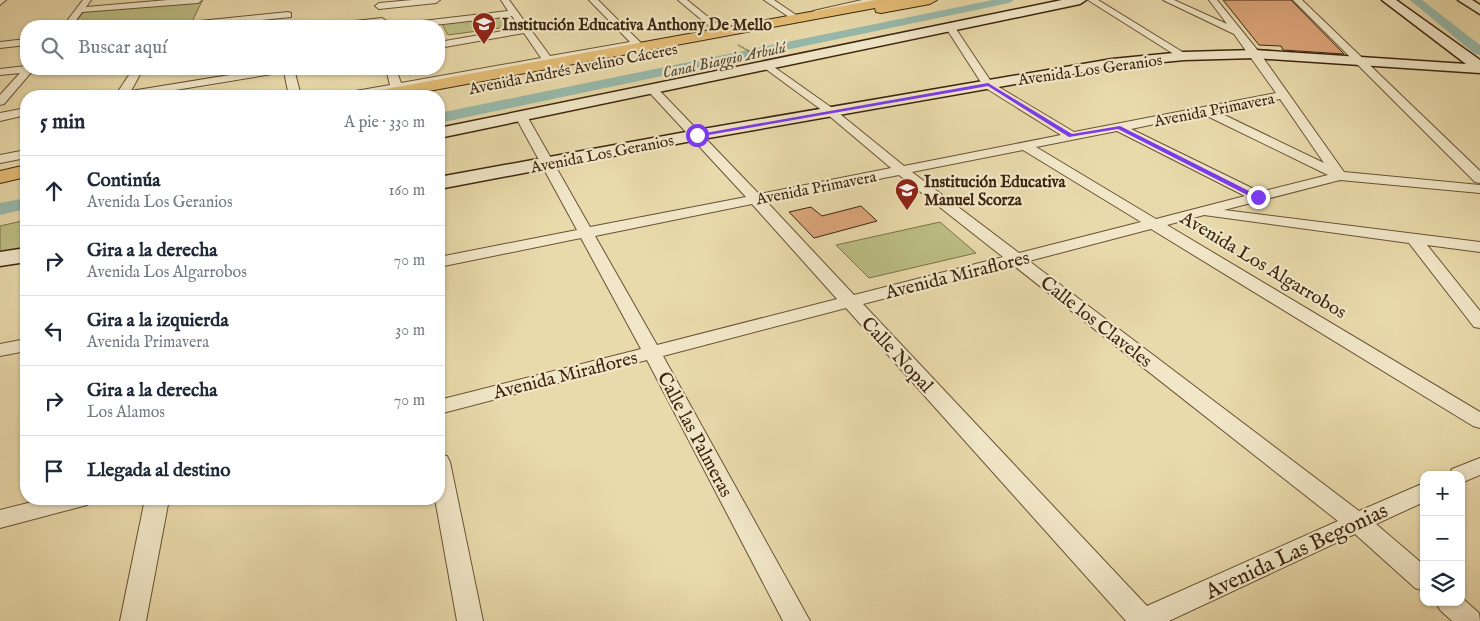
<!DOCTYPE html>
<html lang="es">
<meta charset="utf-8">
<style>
:root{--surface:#fff;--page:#f6f6f7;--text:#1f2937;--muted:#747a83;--line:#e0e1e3}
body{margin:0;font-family:"IM FELL English",serif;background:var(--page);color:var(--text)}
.controls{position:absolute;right:15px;bottom:15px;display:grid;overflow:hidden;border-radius:10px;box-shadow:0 1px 4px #0004}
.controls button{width:45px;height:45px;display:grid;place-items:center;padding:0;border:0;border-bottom:1px solid var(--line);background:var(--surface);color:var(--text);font:25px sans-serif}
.stop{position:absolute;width:15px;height:15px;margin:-11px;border:4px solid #7c3aed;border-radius:50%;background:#fff}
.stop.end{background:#7c3aed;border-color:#fff;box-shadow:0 1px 5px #0008}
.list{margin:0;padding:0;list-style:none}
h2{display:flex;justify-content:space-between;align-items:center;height:65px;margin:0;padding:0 20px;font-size:21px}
h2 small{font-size:16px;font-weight:400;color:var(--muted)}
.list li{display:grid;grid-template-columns:32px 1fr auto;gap:15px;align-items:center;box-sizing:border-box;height:70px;padding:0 20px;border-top:1px solid var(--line)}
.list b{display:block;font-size:19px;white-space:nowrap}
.list p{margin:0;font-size:16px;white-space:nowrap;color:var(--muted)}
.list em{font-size:16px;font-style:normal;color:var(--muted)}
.icon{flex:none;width:28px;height:28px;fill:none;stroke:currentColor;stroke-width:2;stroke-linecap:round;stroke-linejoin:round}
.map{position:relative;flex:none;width:1480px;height:621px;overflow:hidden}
.search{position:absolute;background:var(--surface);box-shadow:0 1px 4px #0004;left:20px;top:20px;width:425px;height:55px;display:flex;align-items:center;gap:12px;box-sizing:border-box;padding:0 18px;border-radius:20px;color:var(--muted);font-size:19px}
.panel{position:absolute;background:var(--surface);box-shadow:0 1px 4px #0004;left:20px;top:90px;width:425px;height:415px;border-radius:20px}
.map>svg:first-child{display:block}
</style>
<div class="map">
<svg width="1480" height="621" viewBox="0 0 1480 621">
<rect width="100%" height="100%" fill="#e9daab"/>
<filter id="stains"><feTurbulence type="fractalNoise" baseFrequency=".004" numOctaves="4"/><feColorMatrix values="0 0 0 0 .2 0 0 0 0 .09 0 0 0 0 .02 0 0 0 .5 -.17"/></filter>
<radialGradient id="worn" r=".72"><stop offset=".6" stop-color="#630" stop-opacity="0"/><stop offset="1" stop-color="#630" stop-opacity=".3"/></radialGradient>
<g fill="#bcbe85" stroke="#7c724a">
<path d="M202,1L191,24L72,26L84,12Z"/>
<path d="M500,17L507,27L448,35L442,24Z"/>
<path d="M26,220V248L0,252V226Z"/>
<path d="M940,222L976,253L869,278L836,245Z"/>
</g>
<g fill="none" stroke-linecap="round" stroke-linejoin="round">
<g fill="#97baac" fill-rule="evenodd">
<path d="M993,0H1014L1009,3L439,123V113Z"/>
<path d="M1410,0H1422L1480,45V55L1475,54Z"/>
<path d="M26,198V209L0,215V203Z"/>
</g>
</g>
<g fill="#dca67b" stroke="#3d250f">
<path d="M1223,0H1291L1344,54L1283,50L1281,46L1259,45Z"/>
<path d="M861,206L877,221L814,238L789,212L811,207L822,216Z"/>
</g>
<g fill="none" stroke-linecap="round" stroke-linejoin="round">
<g stroke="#685236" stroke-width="2">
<g id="street">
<path d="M0,0H6L0,5Z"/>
<path d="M83,0H91L86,7L168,0H202L198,3L82,12L72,26H63Z"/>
<path d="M412,0H440L436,3L379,9L375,6L379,3Z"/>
<path d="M501,0H509L550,56L630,42L589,0H598L642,44L637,47L554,62L560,71L555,74L551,73L545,64L403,89L402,94L398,95L392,91L361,96H338L344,93L390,85L386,69H396L401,83L541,58L524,33L439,48V42L520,28L512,16L426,26H400L405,23L508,11Z"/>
<path d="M678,0H687L723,29L715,31Z"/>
<path d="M764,0H774L796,15L789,17Z"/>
<path d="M862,0H880L817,14L813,11Z"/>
<path d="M1088,0H1098L1189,56L1180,58Z"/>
<path d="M1163,0H1174L1227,24L1209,0H1217L1259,52L1344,172L1480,185V193L1340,180L1224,210L1480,242V252L1427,245L1480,311V328L1474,327L1409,243L1204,215L1167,225L1480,412V428L1473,426L1151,229L1029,261L1359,511L1424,483V502L1376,524L1424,565V591L1415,588L1355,534L1169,621H1126L846,308L663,356L810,621H783L647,360L439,414V400L641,349L581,238L439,267V257L577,230L515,116L517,113H525L527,116L590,227L746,197L648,91L646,89L652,86L656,87L759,194L891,168L827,114L763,67L762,65L767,62L835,110L904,166L1061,135L984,87L946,28L951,25L954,26L992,83L1074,132L1276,93L1234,34ZM1280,99L1324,163L1216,111ZM1203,114L1328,175L1260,192L1131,129ZM1117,131L1245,196L1156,219L1036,147ZM1023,150L1141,222L1019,253L912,172ZM899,175L1003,257L854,295L766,201ZM752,204L837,299L657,345L595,236ZM1013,265L1338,521L1147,606L863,304Z"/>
<path d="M1293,0H1302L1480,171V183L1475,182Z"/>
<path d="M288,12L291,13V17L204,26H175L180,23Z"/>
<path d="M382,18L387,21L385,23L359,26H331L336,23Z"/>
<path d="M26,39V45L0,48V42Z"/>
<path d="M26,66V69H34L4,104L0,105V95L20,73L0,75V69Z"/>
<path d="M133,69H143L131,91L266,69H294L301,96H289L284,72L139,96H115Z"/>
<path d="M26,108V115L0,121V113Z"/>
<path d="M26,150V158L0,163V155Z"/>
<path d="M26,339V351L0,356V344Z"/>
<path d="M439,454L447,456L450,462L483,621H457L435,499H439Z"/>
<path d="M1480,458V475L1461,483V475H1449L1452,469Z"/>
<path d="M44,499H91L87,505L0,528V510Z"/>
<path d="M145,499H169L146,621H120Z"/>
<path d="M1461,597L1479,613L1480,621H1452L1440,610L1436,602H1461Z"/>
</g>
</g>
<g stroke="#3d250f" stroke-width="3">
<g id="secondary">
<path d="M1062,0H1086L1080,4L439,138V128Z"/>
<path d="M1382,0H1396L1480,60V73L1255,58L1184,60L1112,67L697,140L439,189V177L697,130L1112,59L1184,52L1255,50L1466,64Z"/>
<path d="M1458,0H1472L1480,5V14Z"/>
<path d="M26,248V262L0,266V252Z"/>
</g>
</g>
<g stroke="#3d250f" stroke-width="2">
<g id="highway">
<path d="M876,0H937L930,4L881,13L876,12L875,8L402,96H366L369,92L375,91Z"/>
<path d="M26,165V177L0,183V171Z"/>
</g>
</g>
<path stroke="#3d250f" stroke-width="2" stroke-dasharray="0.5 1" stroke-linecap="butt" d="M738,45L752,53"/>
<use href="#street" fill="#f1e7c8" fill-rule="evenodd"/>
<use href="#secondary" fill="#f1e7c8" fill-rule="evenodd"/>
<use href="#highway" fill="#e4bd76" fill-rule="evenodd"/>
</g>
<path fill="#7c3aed" d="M988,83L1072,134L1120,126L1261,197L1255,199L1118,129L1069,137L988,86L697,137L694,135Z"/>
<defs>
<g id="school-pin" transform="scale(1.25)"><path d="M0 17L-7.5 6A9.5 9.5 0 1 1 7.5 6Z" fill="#8f2418" stroke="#f1e7c8"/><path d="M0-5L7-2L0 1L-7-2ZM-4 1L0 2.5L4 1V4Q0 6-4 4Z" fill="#fff"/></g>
</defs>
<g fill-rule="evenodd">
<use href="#school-pin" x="484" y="24"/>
<use href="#school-pin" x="907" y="190"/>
</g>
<g text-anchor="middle" stroke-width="4.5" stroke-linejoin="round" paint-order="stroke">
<g font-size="16" font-weight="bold" fill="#3d250f" stroke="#f1e7c8" text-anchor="start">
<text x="502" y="30">Institución Educativa Anthony De Mello</text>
<text x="924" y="187">Institución Educativa<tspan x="924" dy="18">Manuel Scorza</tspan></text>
</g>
<g font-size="16" font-style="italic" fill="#544a36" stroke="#f1e7c8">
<text transform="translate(724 59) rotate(-12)" y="6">Canal Biaggio Arbulú</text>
</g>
<g font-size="16" fill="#3d250f" stroke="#f1e7c8">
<text transform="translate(573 68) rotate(-11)" y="6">Avenida Andrés Avelino Cáceres</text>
<text transform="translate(1090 69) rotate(-8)" y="6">Avenida Los Geranios</text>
<text transform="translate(1214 109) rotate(-11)" y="6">Avenida Primavera</text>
<text transform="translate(602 153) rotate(-11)" y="6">Avenida Los Geranios</text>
<text transform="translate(816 187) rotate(-11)" y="6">Avenida Primavera</text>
</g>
<g font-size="19" fill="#3d250f" stroke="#f1e7c8">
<text transform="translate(1264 264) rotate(31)" y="7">Avenida Los Algarrobos</text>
<text transform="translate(957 274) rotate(-14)" y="7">Avenida Miraflores</text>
<text transform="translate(1097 321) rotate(38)" y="7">Calle los Claveles</text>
<text transform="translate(898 354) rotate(47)" y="7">Calle Nopal</text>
<text transform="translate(565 374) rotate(-14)" y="7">Avenida Miraflores</text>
<text transform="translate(696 434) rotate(62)" y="7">Calle las Palmeras</text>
</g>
<g font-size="22" fill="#3d250f" stroke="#f1e7c8">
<text transform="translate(1296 550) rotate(-25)" y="8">Avenida Las Begonias</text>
</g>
</g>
<rect width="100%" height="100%" filter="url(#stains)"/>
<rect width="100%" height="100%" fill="url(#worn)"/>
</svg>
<div class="controls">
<button>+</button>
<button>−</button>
<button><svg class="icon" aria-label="layers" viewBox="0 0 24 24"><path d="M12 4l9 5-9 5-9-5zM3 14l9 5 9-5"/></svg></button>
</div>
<div class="stop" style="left:697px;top:135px"></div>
<div class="stop end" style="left:1258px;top:197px"></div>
<div class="search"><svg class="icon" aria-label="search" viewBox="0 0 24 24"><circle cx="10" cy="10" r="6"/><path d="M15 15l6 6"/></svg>Buscar aquí</div>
<section class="panel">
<h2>5 min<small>A pie · 330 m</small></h2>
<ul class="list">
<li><svg class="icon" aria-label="ahead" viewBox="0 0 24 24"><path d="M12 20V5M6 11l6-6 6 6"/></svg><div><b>Continúa</b><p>Avenida Los Geranios</p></div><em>160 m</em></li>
<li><svg class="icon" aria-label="right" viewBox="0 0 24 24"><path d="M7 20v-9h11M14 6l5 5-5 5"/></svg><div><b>Gira a la derecha</b><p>Avenida Los Algarrobos</p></div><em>70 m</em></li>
<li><svg class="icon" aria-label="left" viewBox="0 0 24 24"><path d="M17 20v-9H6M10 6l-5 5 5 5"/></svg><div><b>Gira a la izquierda</b><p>Avenida Primavera</p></div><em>30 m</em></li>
<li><svg class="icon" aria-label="right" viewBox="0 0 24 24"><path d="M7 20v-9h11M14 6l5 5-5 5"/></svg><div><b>Gira a la derecha</b><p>Los Alamos</p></div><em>70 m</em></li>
<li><svg class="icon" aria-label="arrive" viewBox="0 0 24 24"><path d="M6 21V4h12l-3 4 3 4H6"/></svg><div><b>Llegada al destino</b></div></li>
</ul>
</section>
</div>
